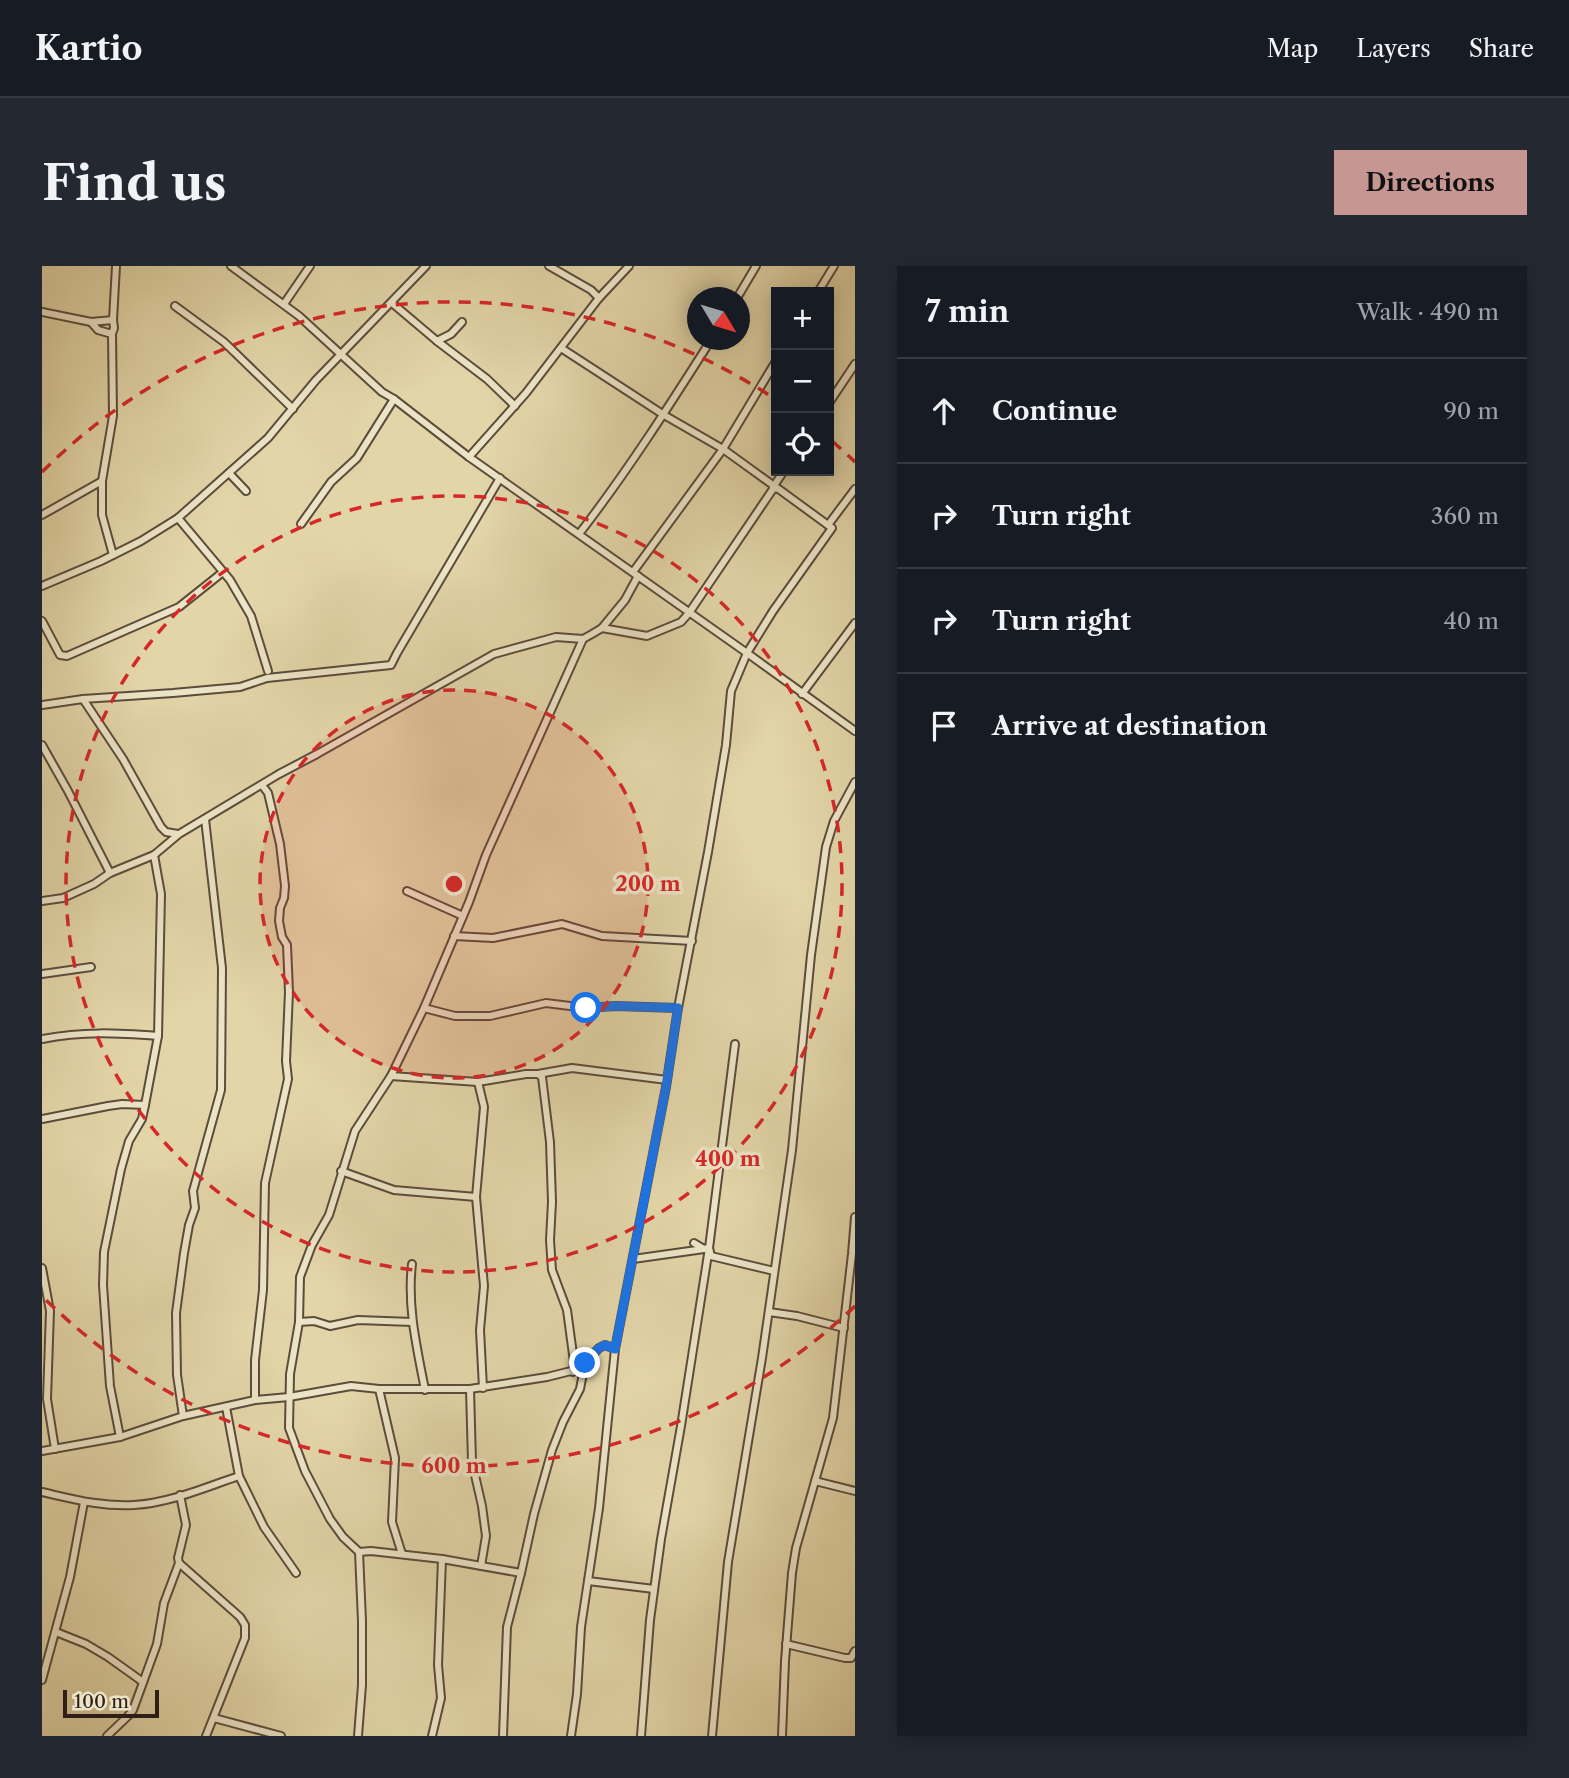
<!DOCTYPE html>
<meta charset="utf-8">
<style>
:root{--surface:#171b24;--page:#242831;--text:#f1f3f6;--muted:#9ea1a6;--line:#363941;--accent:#c59692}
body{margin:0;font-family:"Libre Caslon Text",serif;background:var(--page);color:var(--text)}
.controls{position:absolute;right:21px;top:21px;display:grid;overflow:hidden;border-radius:0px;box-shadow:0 4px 18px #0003}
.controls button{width:63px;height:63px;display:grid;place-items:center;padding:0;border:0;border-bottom:2px solid var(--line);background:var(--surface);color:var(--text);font:35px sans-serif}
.compass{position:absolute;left:645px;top:21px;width:63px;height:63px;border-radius:50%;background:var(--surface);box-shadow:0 4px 18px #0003;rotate:128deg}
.scale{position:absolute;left:21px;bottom:18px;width:96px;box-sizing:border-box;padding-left:7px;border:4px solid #301f18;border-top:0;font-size:19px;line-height:24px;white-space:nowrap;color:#301f18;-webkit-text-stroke:5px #ece4c6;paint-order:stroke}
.stop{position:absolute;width:21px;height:21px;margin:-16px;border:5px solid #1a73e8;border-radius:50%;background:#fff}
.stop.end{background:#1a73e8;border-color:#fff;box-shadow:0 2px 7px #0008}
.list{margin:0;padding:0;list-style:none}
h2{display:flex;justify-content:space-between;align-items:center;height:91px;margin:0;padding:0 28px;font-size:30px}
h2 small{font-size:23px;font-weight:400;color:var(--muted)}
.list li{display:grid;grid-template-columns:46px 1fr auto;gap:21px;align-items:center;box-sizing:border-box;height:105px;padding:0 28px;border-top:2px solid var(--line)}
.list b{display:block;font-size:26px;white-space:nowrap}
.list em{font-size:23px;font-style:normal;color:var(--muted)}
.icon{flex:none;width:38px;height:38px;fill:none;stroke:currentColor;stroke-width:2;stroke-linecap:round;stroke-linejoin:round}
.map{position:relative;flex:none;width:813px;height:1470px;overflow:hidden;border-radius:0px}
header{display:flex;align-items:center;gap:42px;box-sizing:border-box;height:98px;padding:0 35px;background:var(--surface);border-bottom:2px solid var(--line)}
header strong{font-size:33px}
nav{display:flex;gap:38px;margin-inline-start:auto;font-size:24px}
.intro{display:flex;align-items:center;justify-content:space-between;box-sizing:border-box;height:168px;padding:0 42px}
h1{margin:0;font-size:49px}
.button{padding:18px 32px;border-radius:0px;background:var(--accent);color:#111;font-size:24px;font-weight:700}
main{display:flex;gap:42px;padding:0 42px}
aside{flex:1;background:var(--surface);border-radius:0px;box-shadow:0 4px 18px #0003}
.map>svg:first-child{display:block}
</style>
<header>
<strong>Kartio</strong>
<nav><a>Map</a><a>Layers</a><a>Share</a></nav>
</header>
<div class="intro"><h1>Find us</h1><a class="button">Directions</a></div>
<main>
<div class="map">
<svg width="813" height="1470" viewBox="0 0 813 1470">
<rect width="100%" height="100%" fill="#e2d5a8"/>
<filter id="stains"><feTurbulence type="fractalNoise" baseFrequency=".00286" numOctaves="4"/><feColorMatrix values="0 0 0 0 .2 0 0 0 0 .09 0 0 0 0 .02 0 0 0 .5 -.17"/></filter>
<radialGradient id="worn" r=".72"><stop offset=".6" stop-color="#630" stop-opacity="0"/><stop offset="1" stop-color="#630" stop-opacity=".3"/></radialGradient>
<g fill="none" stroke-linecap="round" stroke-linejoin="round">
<g stroke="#5c4c3c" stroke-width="10">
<g id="street">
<path d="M189,0L257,50L340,126L352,133L427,191L705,387L813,465"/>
<path d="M776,26L792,0"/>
<path d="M557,32L587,0"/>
<path d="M695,32L714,0"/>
<path d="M350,37L395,75L445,113L473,140"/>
<path d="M242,38L268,0"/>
<path d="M133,40L182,76L251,143"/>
<path d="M0,46L49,56L71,54"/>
<path d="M49,56L56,64L70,68"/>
<path d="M395,75L409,68L420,56"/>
<path d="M519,82L622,149L681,183L735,222"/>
<path d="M787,137L813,98"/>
<path d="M427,191L484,127L557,32L549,24L507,0"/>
<path d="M187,207L204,225"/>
<path d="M731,221L742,205"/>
<path d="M0,249L60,215"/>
<path d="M136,252L188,314L209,350L226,405"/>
<path d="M259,258L289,216L315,192L352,133"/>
<path d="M786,259L813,223"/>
<path d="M537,268C585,206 627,140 669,74"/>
<path d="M71,289L60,249V215L71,150L70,68L72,62L71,54L74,0"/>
<path d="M591,306L681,183L734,95"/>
<path d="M0,320L59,295L99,275L136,252L226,172L274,114L384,0"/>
<path d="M0,355L18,389L25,390L137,341L181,306"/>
<path d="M760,428L813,357"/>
<path d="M41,433L81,493L119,561L124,566L136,568"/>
<path d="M0,439L41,433L131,427L198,421L225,412L349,399L355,387L458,212"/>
<path d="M0,479L26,525L68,607"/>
<path d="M365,625L421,650"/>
<path d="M0,635L21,632L52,618L68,607L112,589L137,568L237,508L275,488L452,388L514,371L541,373L550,368L560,362L583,334L596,310"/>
<path d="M412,670L451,672L520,658L560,670L650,675"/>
<path d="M0,708L49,701"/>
<path d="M382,742L413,750H448L504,737L544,742L573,740L636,742"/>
<path d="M0,773C41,765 75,767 116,770"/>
<path d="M496,808L530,802L625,814"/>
<path d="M349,810L436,816L484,808H496L500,811L508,876L510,936L508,974L510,1004L525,1044L532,1096L531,1106"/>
<path d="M436,816L442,841L434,931L442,1020L438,1064L441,1122"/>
<path d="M0,853L66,840L80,838L103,839L116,770L119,628L112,589"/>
<path d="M299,905L352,924L434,931"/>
<path d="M652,977L662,983L667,982L669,990L732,1005"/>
<path d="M591,993L662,983"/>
<path d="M370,998C365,1041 375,1082 383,1124"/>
<path d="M0,1002L8,1045L5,1133L13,1183"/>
<path d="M727,1046L755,1050L802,1062"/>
<path d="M257,1056L272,1055L288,1060L316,1054L370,1056"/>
<path d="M337,1123L353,1192L350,1256L360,1288"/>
<path d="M428,1123L430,1196L440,1240L444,1270L439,1300"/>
<path d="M213,1134V1094L221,1024L223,917L246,813L244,795L247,726L245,679L240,671L237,655L238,642L242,632L243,620L238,578L226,527L220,519"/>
<path d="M184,1141L197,1210L222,1261L254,1307"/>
<path d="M141,1150L135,1109L134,1047L142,987L147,959L153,942L151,925L179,824L180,702L163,553"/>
<path d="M78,1171L68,1120L61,1019L62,986L79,903L87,875L100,853L103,839"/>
<path d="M0,1185L78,1171L141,1150L213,1134L247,1131L309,1120L337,1123H428L505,1111L537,1103L557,1082L563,1079L573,1083"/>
<path d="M773,1215L813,1225"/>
<path d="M0,1226C31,1233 60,1241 92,1239C128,1237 164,1221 197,1210"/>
<path d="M317,1286L329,1285L400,1293L479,1307"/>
<path d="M137,1297L198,1351L203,1359V1372L164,1470"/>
<path d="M546,1315L612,1323"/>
<path d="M14,1366L44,1378L66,1391L101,1416"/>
<path d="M744,1378L803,1392H809L813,1385"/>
<path d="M0,1414L28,1311L42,1236"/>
<path d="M172,1452L239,1470"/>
<path d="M65,1470L86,1450L91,1444L115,1378L122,1337L137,1297L136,1292L144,1259L138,1229"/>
<path d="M316,1470L320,1419V1355L317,1286L301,1271L288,1253L263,1205L247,1162L248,1108L257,1056L258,1011L270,979L287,949L313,865L349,810L382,742L427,636L444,589L541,373"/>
<path d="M390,1470L399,1432L396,1399L400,1293"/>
<path d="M461,1470L465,1361L479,1307L492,1248L510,1184L521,1156L538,1123L543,1097"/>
<path d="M529,1470L535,1428L539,1361L557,1242L573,1083L624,821L636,742L666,586L684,479L689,425L705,387L731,345L790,262L738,224L735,222L731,223L647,347L639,356L605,370L560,362"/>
<path d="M599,1470L608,1354L619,1273L639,1160L667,982L693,778"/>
<path d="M670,1470L686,1296L720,1092L750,884L769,689L784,581L792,555L813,516"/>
<path d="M740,1470L743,1395L750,1307L754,1282L791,1152L810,988L813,951"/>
</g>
</g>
<use href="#street" stroke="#ece4c6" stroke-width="6"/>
</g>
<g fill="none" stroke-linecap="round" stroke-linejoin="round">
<path stroke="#1a73e8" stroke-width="9" d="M543,1097L557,1082L563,1079L573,1083L624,821L636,742L573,740L544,742"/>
</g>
<circle cx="412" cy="618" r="194" fill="#d62828" fill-opacity=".12"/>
<g fill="none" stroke="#d62828" stroke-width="3.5" stroke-dasharray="12 9">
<circle cx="412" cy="618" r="194"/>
<circle cx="412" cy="618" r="388"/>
<path d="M813 1040A582 582 0 0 1 0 1030M0 206A582 582 0 0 1 733 133M790 175A582 582 0 0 1 813 196"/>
</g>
<circle cx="412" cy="618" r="10" fill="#d62828" stroke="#ece4c6" stroke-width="3.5"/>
<g font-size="21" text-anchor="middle" font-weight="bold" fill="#d62828" stroke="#ece4c6" stroke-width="7" stroke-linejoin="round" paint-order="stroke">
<text x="606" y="625">200 m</text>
<text x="686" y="900">400 m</text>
<text x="412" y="1207">600 m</text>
</g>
<rect width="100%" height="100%" filter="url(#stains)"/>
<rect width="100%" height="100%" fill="url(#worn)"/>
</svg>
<div class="controls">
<button>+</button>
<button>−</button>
<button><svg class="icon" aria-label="locate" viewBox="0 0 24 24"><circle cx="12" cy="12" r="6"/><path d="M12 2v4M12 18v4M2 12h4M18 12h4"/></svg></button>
</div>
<svg class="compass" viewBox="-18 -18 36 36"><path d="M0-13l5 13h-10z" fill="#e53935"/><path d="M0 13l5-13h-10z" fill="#9ea1a6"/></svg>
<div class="scale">100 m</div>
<div class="stop" style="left:544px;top:742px"></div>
<div class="stop end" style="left:543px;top:1097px"></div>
</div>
<aside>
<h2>7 min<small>Walk · 490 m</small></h2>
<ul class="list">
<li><svg class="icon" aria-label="ahead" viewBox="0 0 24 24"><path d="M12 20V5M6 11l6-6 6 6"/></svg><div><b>Continue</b></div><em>90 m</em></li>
<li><svg class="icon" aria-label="right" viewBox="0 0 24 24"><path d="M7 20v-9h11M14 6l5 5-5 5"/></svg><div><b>Turn right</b></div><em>360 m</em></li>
<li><svg class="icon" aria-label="right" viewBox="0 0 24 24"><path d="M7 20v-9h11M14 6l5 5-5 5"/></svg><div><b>Turn right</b></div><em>40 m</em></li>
<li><svg class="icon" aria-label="arrive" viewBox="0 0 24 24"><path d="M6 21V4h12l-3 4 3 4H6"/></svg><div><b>Arrive at destination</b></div></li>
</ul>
</aside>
</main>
